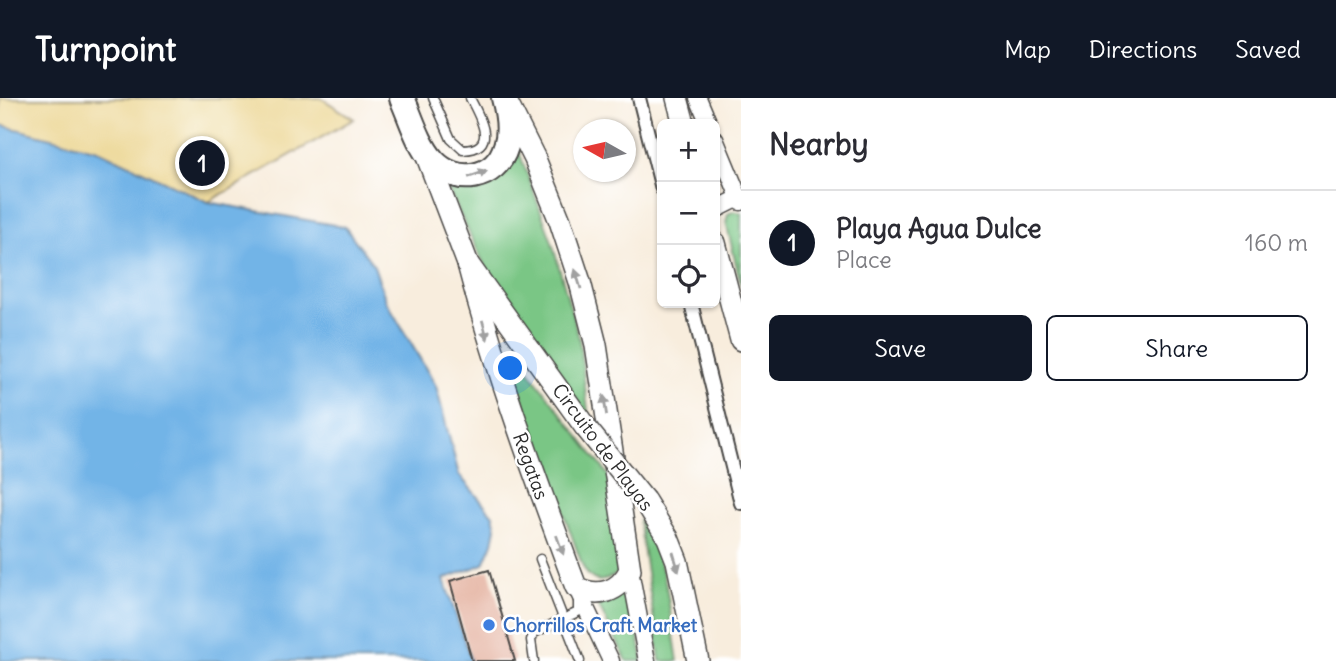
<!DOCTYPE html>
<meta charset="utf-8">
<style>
:root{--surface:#fff;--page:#f7f7f7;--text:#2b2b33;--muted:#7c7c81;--line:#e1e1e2;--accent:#111827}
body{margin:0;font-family:Delius,sans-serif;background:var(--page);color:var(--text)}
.controls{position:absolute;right:21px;top:21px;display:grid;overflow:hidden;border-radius:10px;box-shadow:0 2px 5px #0004}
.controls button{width:63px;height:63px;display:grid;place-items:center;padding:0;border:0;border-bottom:2px solid var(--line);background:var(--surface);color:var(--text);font:35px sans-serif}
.compass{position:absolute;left:573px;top:21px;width:63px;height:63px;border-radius:50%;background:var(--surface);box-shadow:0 2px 5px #0004;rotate:278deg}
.you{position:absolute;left:511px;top:271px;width:24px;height:24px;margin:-18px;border:5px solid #fff;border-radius:50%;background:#1a73e8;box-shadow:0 0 0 10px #1a73e833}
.badge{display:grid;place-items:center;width:46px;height:46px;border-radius:50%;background:var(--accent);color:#fff;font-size:23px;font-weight:700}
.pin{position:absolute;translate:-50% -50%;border:4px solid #fff;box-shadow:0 2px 7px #0006}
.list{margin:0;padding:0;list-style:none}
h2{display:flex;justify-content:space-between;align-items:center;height:91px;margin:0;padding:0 28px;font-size:30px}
h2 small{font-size:23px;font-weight:400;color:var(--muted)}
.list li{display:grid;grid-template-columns:46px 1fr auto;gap:21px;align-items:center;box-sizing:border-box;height:105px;padding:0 28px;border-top:2px solid var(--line)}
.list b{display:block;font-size:26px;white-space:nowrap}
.list p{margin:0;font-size:23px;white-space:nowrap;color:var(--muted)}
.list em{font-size:23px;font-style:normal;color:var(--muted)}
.actions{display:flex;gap:14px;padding:21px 28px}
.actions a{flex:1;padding:16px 0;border:2px solid var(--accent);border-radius:10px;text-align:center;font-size:24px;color:var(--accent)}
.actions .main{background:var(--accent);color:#fff}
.icon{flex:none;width:38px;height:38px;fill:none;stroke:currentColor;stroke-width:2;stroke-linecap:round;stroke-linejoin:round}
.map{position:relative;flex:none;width:741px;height:563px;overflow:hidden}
header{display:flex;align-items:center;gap:42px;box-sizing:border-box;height:98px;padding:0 35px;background:var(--accent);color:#fff}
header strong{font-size:33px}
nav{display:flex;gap:38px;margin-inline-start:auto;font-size:24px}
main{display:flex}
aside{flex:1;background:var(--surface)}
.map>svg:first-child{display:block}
</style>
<header>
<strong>Turnpoint</strong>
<nav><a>Map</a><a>Directions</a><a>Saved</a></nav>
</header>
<main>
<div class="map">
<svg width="741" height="563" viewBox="0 0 741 563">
<rect width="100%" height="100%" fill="#fff"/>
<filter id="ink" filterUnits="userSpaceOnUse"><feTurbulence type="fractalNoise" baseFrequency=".0143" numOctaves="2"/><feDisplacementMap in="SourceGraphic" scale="14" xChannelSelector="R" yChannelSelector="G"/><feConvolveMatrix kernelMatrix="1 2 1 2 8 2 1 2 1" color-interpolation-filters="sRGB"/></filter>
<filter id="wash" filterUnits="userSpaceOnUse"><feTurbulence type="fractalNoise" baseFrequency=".00686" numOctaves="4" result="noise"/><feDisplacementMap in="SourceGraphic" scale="28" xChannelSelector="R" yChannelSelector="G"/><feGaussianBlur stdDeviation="1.57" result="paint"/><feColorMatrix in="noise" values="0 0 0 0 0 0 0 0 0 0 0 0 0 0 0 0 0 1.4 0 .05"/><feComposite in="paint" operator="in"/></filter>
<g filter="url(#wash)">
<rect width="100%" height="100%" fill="#f8eddd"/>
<g fill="#7ac685" stroke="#527858" stroke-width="2">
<path d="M514,40L552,144L579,240L589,320L546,255L500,199L444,83C487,107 507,81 514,40Z"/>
<path d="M734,113L741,115V188L726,124L728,116Z"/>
<path d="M511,256L519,260L609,378L622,473C605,483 594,490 583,469L509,264Z"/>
<path d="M639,421L656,448L666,487L678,563H660Z"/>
<path d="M629,490L643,563H627L597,505Z"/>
</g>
<path fill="#eeda9e" stroke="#8c8264" stroke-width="2" d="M0,0H321L354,21L208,104L98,52L0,27Z"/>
<path fill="#72b4e7" stroke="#4e7089" stroke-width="2" d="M0,27L98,52L208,104L345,129L374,168L386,203L436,288L459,377L493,417L496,430L493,445L484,466L444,481L471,563H0Z"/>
<g id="blocks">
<path fill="#e5b4a2" d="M489,472L515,563H472L450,483Z"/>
</g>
</g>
<g filter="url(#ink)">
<use href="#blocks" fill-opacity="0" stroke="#4a4846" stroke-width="2"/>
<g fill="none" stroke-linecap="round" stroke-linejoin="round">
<g stroke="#4a4846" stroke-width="11">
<g id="service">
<path d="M433,0L451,41L463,52C500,51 479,18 470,0"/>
<path d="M540,461L580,563"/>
<path d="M534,563L531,542L534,535L578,514V503"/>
</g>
</g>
<g stroke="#4a4846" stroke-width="16">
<g id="pedestrian">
<path d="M639,0L662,91"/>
<path d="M691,205L741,405"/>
</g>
</g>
<g stroke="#4a4846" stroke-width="19">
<g id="minor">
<path d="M698,0L709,26"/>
<path d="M715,41L741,104"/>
<path d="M715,112L741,99"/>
<path d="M630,472L647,563"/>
<path d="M576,489L611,563"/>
</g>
</g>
<g stroke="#4a4846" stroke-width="24">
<g id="secondary">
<path d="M677,0L684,26"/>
<path d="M426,56L468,166L586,330"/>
<path d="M715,145L741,242"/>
<path d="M468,166C497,276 536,382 576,489C598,501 619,494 630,472L596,247L580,184L560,123L535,61L508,7"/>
<path d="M645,403L668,440L677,463L698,563"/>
</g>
</g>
<g stroke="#4a4846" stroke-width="28">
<path id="trunk" d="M402,0C411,20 418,46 433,63C456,88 496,82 506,48C511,34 508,15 504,0"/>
</g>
<use href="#service" stroke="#fff" stroke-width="8"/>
<use href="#pedestrian" stroke="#fff" stroke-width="12"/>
<use href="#minor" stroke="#fff" stroke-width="16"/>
<use href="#secondary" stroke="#fff" stroke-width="21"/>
<use href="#trunk" stroke="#fff" stroke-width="24"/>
<g stroke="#4a4846" stroke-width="24" stroke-linecap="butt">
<path id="secondary-bridge" d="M586,330L645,403"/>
</g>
<use href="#secondary-bridge" stroke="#fff" stroke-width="21"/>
</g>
<defs><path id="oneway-solid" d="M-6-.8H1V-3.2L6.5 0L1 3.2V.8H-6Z" transform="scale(1.75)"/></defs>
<g fill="#a0a0a0">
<use href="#oneway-solid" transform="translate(478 76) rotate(-19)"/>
<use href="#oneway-solid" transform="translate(578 181) rotate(-107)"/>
<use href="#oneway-solid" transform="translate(485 232) rotate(75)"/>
<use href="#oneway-solid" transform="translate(605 307) rotate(-99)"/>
<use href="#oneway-solid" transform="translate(560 447) rotate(70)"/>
<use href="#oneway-solid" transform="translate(676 464) rotate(73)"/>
</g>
</g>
<circle fill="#3f7fe0" stroke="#fff" stroke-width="2.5" cx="489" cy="527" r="7"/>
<g text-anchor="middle" stroke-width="5" stroke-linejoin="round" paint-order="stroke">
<g font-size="19" fill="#2b2b2b" stroke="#fff">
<text transform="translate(603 349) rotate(53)" y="7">Circuito de Playas</text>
<text transform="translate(531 368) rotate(70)" y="7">Regatas</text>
</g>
<g font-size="19" font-weight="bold" fill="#366cbe" stroke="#fff" text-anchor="start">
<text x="503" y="534">Chorrillos Craft Market</text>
</g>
</g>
</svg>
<div class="controls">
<button>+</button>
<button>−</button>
<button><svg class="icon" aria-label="locate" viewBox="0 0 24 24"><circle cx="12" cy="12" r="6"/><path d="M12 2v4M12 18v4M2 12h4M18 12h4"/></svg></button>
</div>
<svg class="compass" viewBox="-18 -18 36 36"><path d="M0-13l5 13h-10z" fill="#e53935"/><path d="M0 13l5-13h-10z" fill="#7c7c81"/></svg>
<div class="you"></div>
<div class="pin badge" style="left:202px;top:65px">1</div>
</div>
<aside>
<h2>Nearby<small></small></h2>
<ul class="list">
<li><span class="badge">1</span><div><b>Playa Agua Dulce</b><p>Place</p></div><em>160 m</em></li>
</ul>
<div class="actions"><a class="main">Save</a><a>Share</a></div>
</aside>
</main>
